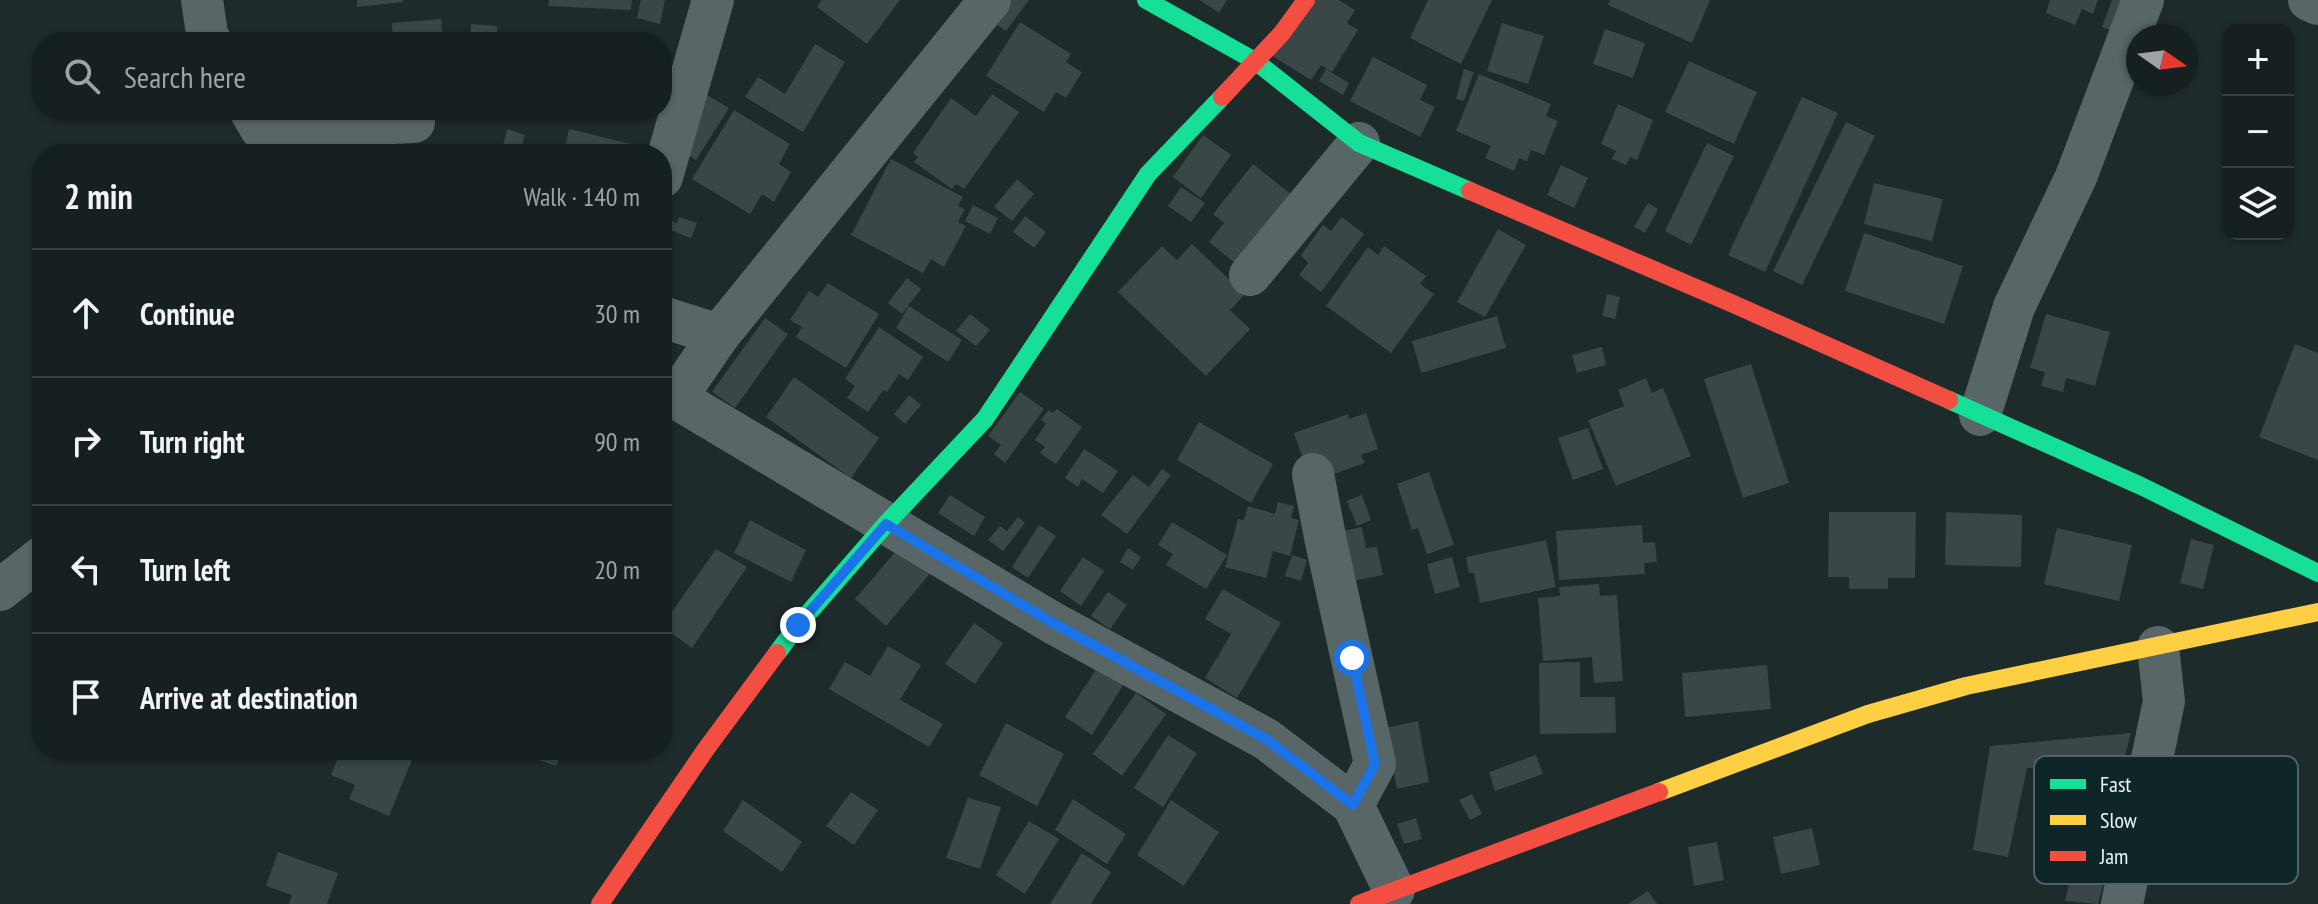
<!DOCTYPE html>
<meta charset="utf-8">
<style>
:root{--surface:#162020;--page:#1f2829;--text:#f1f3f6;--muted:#9ea3a5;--line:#353e3e}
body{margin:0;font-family:"PT Sans Narrow",sans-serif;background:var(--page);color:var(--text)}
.controls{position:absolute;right:24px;top:24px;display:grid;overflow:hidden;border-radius:16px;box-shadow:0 2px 6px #0004}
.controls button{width:72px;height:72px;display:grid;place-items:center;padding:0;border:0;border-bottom:2px solid var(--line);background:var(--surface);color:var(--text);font:40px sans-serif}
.compass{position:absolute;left:2126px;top:24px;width:72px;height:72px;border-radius:50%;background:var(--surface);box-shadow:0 2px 6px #0004;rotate:104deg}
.stop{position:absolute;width:24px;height:24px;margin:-18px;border:6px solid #1a73e8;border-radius:50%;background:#fff}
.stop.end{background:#1a73e8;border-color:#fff;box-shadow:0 2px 8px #0008}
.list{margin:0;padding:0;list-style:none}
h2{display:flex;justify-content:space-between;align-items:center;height:104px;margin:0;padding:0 32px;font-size:34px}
h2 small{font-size:26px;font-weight:400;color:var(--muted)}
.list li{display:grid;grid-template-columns:52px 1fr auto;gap:24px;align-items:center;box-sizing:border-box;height:128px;padding:0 32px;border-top:2px solid var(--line)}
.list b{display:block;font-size:30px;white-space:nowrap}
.list em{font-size:26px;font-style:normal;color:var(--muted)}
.icon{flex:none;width:44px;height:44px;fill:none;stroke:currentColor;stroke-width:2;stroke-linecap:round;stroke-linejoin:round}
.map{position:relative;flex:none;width:2318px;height:904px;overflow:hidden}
.search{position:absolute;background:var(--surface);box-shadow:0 2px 6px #0004;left:32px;top:32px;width:640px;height:88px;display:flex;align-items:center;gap:20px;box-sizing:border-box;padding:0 28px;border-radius:32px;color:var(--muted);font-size:30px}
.panel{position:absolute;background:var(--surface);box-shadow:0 2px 6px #0004;left:32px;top:144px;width:640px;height:616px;border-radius:32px}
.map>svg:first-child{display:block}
</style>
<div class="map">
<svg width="2318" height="904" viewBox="0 0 2318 904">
<rect width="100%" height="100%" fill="#1e2b2b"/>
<g fill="#3b4646">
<path d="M357,0H403V2L357,7Z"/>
<path d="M549,0H632L631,10L548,6Z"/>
<path d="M641,0H665L660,24L637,18Z"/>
<path d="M822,0H900L867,44L817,7Z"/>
<path d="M1004,0H1029L1006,31L989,19Z"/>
<path d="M1199,0H1227L1219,13Z"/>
<path d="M1298,0H1339L1355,10L1347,23L1358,30L1332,72L1321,65L1311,80L1266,52Z"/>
<path d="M1428,0H1492L1461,64L1410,38Z"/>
<path d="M1610,0H1710L1692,43L1608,5Z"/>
<path d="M2050,0H2098L2093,14L2082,9L2075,25L2046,13Z"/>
<path d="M2112,0H2137L2123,35L2102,27Z"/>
<path d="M441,19L443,42H393L392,23Z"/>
<path d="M1020,22L1071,54L1066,62L1082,72L1066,98L1056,92L1044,112L986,76Z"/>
<path d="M1502,23L1544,36L1528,84L1487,71Z"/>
<path d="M471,24L497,26V42H470Z"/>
<path d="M1605,29L1645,43L1633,78L1593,64Z"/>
<path d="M815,44L845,62L803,132L745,97L758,77L785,94Z"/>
<path d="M1373,57L1427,85L1420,100L1435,107L1420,137L1350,101Z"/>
<path d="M1689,61L1757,92L1734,144L1665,112Z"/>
<path d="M1326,69L1349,83L1343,95L1319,81Z"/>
<path d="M1464,69L1474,72L1464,101L1456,99Z"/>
<path d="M1479,74L1551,104L1546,116L1558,121L1544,155L1531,150L1527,161L1519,158L1514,171L1485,158L1491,146L1456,131Z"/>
<path d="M992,94L1019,112L964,189L956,184L952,189L914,162L918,157L913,153L951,98L976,116Z"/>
<path d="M707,95L729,108L696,160L664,140Z"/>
<path d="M1802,97L1838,113L1765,272L1728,255Z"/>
<path d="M1618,104L1653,120L1637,160L1630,157L1626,165L1612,159L1616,151L1601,144Z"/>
<path d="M734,110L790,144L779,164L791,172L774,202L762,194L750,214L692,179Z"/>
<path d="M1846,122L1875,136L1802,285L1773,271Z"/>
<path d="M507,129L525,135L519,154H486L488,146L502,150Z"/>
<path d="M569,129L631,144L629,154H564Z"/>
<path d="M1203,135L1231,155L1201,198L1173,177Z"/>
<path d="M1707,143L1734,156L1691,245L1665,231Z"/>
<path d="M891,159L963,197L958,206L965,209L958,222L966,226L944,267L931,259L923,273L851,235Z"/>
<path d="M1253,164L1292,195L1236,264L1209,242L1224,223L1213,214Z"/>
<path d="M1561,165L1588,178L1574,208L1547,195Z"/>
<path d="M1017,179L1034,194L1012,221L994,207Z"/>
<path d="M1874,183L1943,199L1932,241L1864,224Z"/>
<path d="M1181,187L1205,203L1191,222L1168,206Z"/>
<path d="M1648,203L1658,209L1645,233L1634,227Z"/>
<path d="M973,205L998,218L990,234L965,221Z"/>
<path d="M1025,216L1046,232L1034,248L1013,232Z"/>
<path d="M679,217L697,223L691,238L662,227L665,219L677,223Z"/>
<path d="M1342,217L1364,234L1321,292L1299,275L1308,263L1301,255L1323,225L1331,231Z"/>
<path d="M1498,229L1526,245L1485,317L1457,302Z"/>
<path d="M1864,233L1963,266L1944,324L1845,291Z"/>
<path d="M1192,244L1245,294L1230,310L1250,329L1206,376L1118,292L1162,246L1177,260Z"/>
<path d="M1384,246L1426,276L1420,284L1434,294L1391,353L1326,306L1368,247L1378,255Z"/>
<path d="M907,278L921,289L902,314L888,303Z"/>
<path d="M828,283L879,314L846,368L796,337L802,327L790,320L809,291L818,297Z"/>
<path d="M1607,294L1620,297L1615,319L1602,316Z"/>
<path d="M909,306L962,340L948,362L896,328Z"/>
<path d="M970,314L990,330L976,346L956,331Z"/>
<path d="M2046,314L2110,332L2095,386L2066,378L2063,392L2041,386L2045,372L2030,368Z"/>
<path d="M1497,316L1506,348L1421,373L1412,341Z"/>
<path d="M765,318L788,334L735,408L712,392Z"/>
<path d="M879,327L923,357L908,380L899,374L887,392L883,390L868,412L847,398L855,386L845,379Z"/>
<path d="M2295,344L2318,353V460L2259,437Z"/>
<path d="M1602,347L1606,365L1577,373L1572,355Z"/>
<path d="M1751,364L1789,483L1743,498L1704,379Z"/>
<path d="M794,377L879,438L851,478L766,417Z"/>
<path d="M1646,378L1652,393L1663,388L1691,456L1616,486L1588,420L1624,406L1618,390Z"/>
<path d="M1020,392L1044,409L1005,463L994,454L1001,445L988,436Z"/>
<path d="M909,395L921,405L905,424L894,414Z"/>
<path d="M1057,409L1082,427L1056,464L1040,453L1045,447L1035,440L1046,424L1041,420L1048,410L1053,413Z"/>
<path d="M1366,413L1378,449L1361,455L1365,463L1311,482L1294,433L1348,414L1349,419Z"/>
<path d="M1199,422L1273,464L1251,503L1177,460Z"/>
<path d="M1588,428L1603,469L1573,480L1558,438Z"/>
<path d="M1084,449L1118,471L1103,493L1082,479L1078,487L1065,478Z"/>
<path d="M1162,469L1171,475L1127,534L1101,515L1133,475L1149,487Z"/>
<path d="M1429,472L1454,545L1427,554L1418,528L1412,530L1397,484Z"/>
<path d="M950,495L985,517L974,536L938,513Z"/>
<path d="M1362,495L1371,520L1357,526L1347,501Z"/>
<path d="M1278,502L1294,506L1291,518L1299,520L1290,556L1273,551L1266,578L1225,567L1238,519L1244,520L1248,506L1275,514Z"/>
<path d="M1829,512H1916L1915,578H1888V589H1849V577H1828Z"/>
<path d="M1946,512L2022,515L2021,567L1945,565Z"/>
<path d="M1018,517L1025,523L1003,551L988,540L1000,526L1007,531Z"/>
<path d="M750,520L806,550L791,582L734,553Z"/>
<path d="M1172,522L1227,555L1206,589L1166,565L1173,554L1158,545Z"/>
<path d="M1039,525L1056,536L1028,578L1012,567Z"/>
<path d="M1642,525L1643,543L1655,542L1657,562L1644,563L1645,574L1559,580L1556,531Z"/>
<path d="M1362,527L1366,548L1377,547L1383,575L1353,581L1342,531Z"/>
<path d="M2057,528L2132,545L2119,601L2044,584Z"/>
<path d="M2191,539L2214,545L2203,589L2180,583Z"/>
<path d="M1546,540L1556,587L1480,603L1474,573H1469L1466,557Z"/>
<path d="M901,545L932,571L886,626L855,599Z"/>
<path d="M1128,548L1141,557L1133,570L1120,562Z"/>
<path d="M716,549L747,567L692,648L662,626Z"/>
<path d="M1292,555L1307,560L1301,581L1285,576Z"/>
<path d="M1083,557L1104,571L1081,606L1060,591Z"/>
<path d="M1452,557L1460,587L1435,594L1427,564Z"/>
<path d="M1599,584L1600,596L1617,595L1623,681L1594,683L1592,657L1543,661L1538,598L1560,596L1559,587Z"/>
<path d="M1223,589L1281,623L1237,698L1205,678L1231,634L1205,619Z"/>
<path d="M1108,592L1127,605L1110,629L1091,616Z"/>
<path d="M974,623L1003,643L975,684L945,664Z"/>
<path d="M888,646L921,665L900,700L943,724L929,747L829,689L845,662L870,676Z"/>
<path d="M1580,662V697H1615L1616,733L1540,734L1539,663Z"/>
<path d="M1767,665L1771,709L1685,717L1682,673Z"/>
<path d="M1097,668L1123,685L1092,735L1065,717Z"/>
<path d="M1136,693L1166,714L1122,776L1093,754Z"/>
<path d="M1418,721L1429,782L1397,789L1385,728Z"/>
<path d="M1006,723L1064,754L1037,806L979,775Z"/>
<path d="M2131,733L2123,763L2027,768L2008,857L1973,850L1990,746Z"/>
<path d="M1168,735L1197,753L1163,807L1134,788Z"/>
<path d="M341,750H416L389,816L349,799L355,785L331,775Z"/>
<path d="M511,750H562L556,766Z"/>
<path d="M1536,755L1543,774L1495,791L1489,772Z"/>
<path d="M851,792L878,810L854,845L826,826Z"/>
<path d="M1472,794L1482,814L1470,820L1459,800Z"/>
<path d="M968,798L1001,807L980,869L946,858Z"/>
<path d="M1073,799L1126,834L1107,864L1055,830Z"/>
<path d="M743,800L802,842L782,872L723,831Z"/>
<path d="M1171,800L1219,832L1184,886L1137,855Z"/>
<path d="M1416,818L1422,839L1404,844L1397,824Z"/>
<path d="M1029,821L1059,839L1025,894L996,875Z"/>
<path d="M1812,828L1820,865L1781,874L1773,837Z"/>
<path d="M1717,842L1724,880L1694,886L1688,847Z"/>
<path d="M278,852L338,873L327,904H289L292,895L266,886Z"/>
<path d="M1082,853L1111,872L1091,904H1050Z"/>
<path d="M2072,872L2104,881L2098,904L2065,901Z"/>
<path d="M1648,891L1657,904H1628Z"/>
</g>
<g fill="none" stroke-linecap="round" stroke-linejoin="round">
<g stroke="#586667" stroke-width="42">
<path d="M202,0L207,34L211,42"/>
<path d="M2309,0L2318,4"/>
<path d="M250,110L261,129L414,122"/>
<path d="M662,177L713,0"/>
<path d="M1250,275L1359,143"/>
<path d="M662,317L719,335"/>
<path d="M662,395L676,398L1053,623L1266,739L1353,805L1394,890"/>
<path d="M676,398L719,335L990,0"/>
<path d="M1980,415L2014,307L2076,177L2143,0"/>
<path d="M1313,474L1326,542L1375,764L1353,805"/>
<path d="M0,590L42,557"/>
<path d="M2122,904L2164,701L2158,647"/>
</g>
<g stroke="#16e098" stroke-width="18">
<path d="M1146,0L1255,61L1359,143L1470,191"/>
<path d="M1949,400L2141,486L2318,573"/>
<path d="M777,653L798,625L886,524L985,419L1148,174L1222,97"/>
</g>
<path stroke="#ffcf43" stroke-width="18" d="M1659,792L1868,714L1966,686L2318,612"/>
<g stroke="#f24e42" stroke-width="18">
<path d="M1222,97L1282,33L1306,0"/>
<path d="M1470,191L1731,303L1949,400"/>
<path d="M600,904L706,749L777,653"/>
<path d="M1359,904L1659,792"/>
</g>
</g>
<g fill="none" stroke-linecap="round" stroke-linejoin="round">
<path stroke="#1a73e8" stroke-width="10" d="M798,625L886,524L1053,623L1266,739L1353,805L1375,764L1352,658"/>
</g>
<rect x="2034" y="756" width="264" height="128" rx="12" fill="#0e2627" stroke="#4f6465" stroke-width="2"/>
<rect x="2050" y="779" width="36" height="10" fill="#16e098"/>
<rect x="2050" y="815" width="36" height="10" fill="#ffcf43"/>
<rect x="2050" y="851" width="36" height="10" fill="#f24e42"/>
<g font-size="22" fill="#e7f5f5">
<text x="2100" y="792">Fast</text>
<text x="2100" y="828">Slow</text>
<text x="2100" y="864">Jam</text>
</g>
</svg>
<div class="controls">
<button>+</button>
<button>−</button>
<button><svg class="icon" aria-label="layers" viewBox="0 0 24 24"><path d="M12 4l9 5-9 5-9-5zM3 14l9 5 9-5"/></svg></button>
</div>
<svg class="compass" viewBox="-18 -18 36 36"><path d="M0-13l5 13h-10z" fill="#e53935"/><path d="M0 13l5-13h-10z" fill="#9ea3a5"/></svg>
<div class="stop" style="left:1352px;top:658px"></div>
<div class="stop end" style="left:798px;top:625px"></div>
<div class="search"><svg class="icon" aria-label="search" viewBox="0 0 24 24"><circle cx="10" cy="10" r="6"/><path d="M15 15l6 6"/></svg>Search here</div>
<section class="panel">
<h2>2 min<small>Walk · 140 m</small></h2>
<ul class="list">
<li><svg class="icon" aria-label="ahead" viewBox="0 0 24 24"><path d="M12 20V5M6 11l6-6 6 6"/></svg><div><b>Continue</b></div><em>30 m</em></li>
<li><svg class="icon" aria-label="right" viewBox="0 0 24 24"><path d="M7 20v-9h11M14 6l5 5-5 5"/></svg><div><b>Turn right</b></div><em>90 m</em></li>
<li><svg class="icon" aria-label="left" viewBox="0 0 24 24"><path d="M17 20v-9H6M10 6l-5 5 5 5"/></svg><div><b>Turn left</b></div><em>20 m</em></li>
<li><svg class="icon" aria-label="arrive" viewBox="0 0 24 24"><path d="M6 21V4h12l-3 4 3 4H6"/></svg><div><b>Arrive at destination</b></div></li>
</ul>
</section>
</div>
